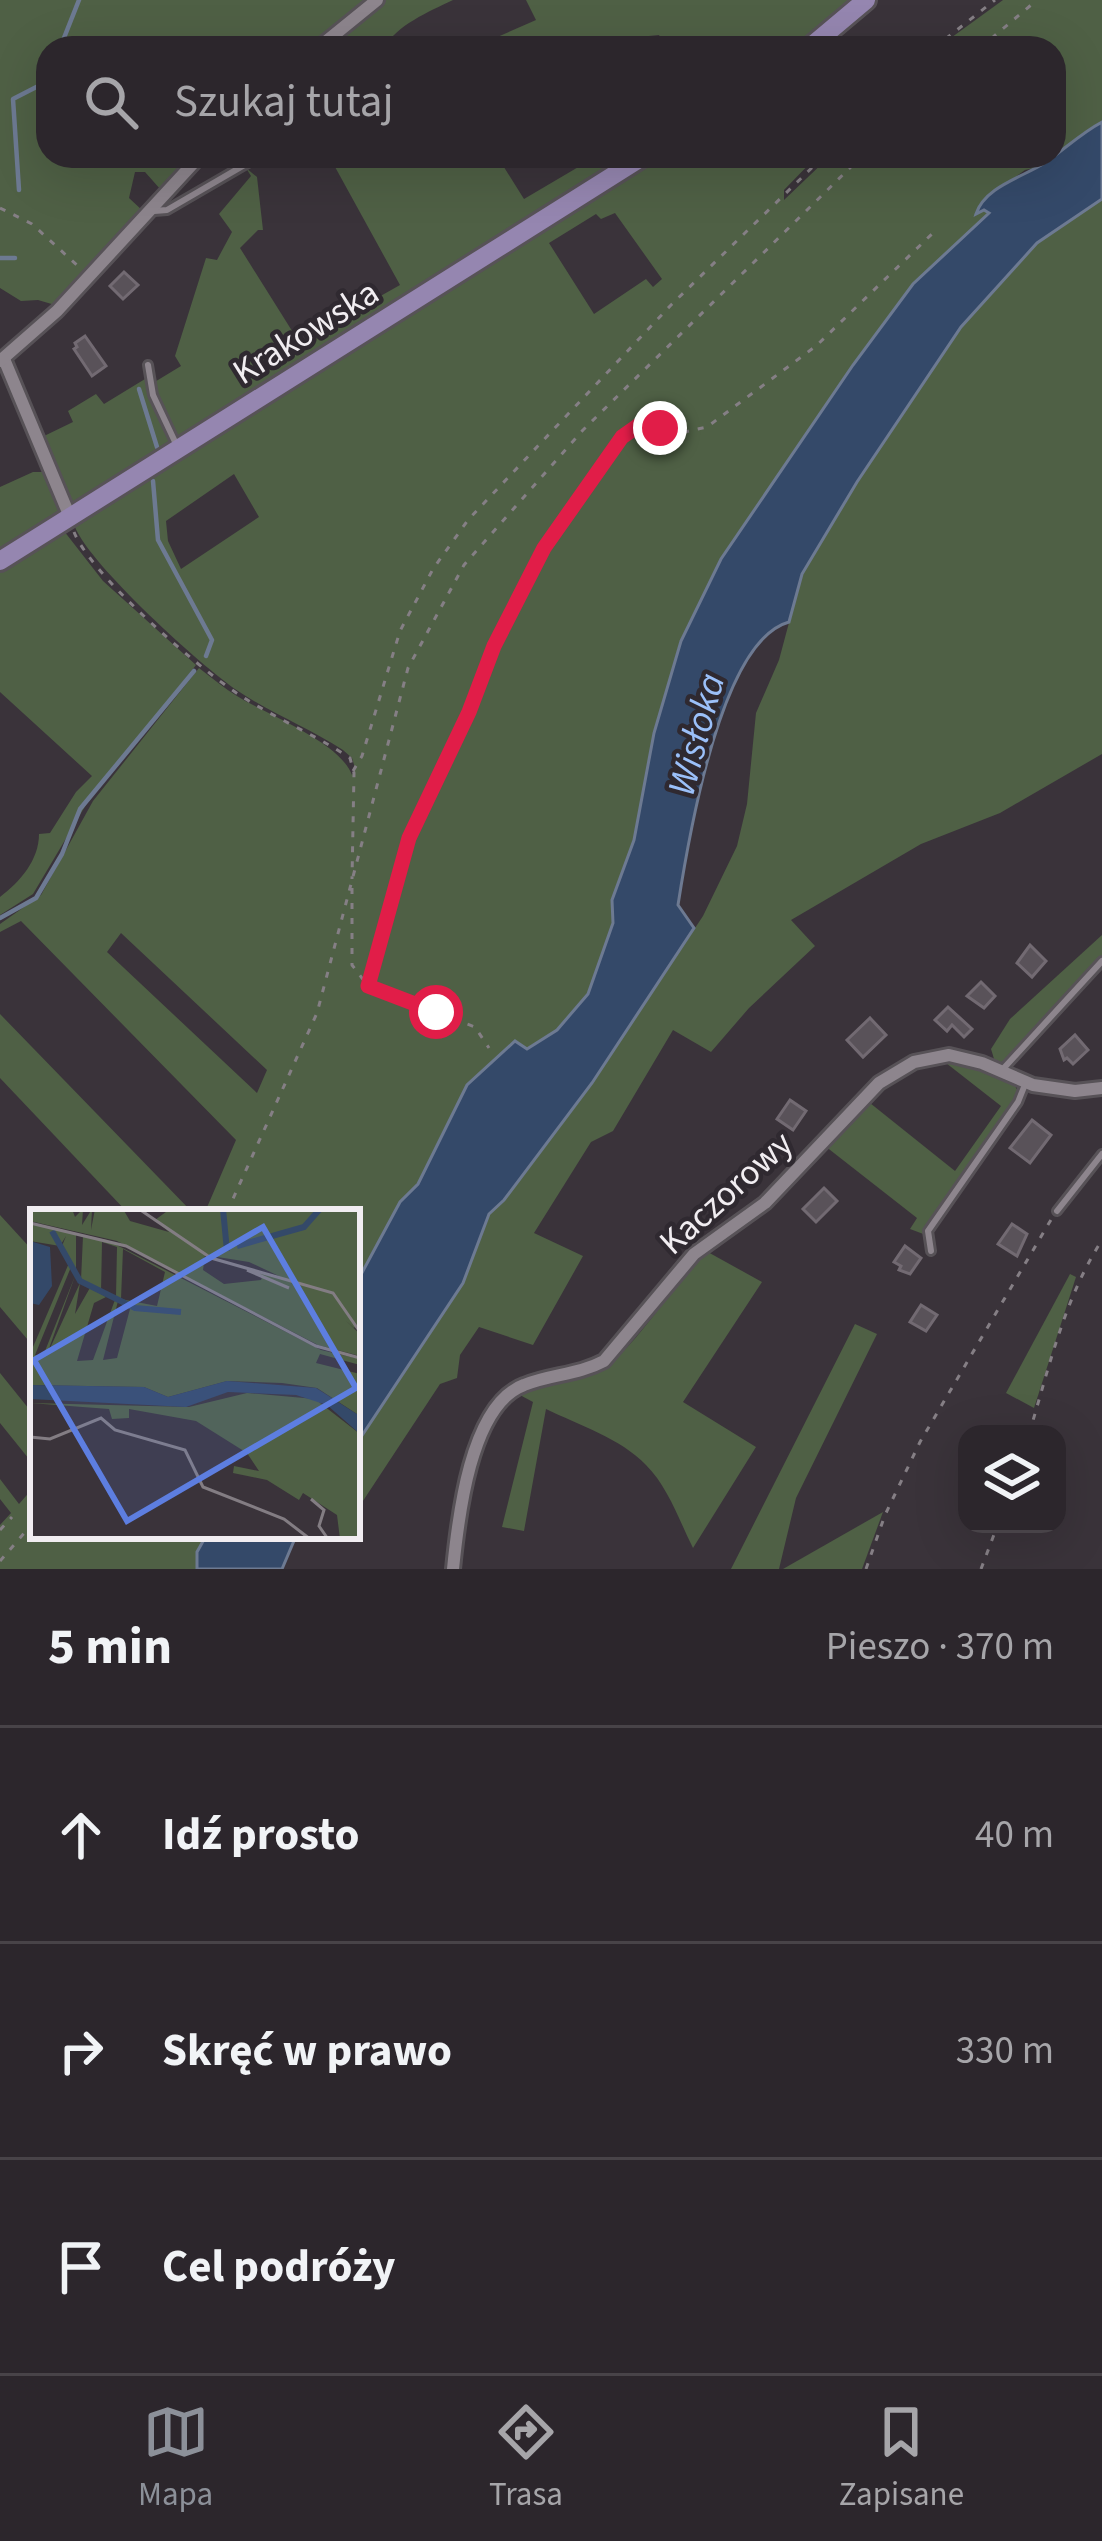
<!DOCTYPE html>
<html lang="pl">
<meta charset="utf-8">
<style>
:root{--surface:#2c262c;--page:#383238;--text:#f1f3f6;--muted:#a6a5a9;--line:#484348;--accent:#8c9099}
body{margin:0;font-family:"Source Sans 3",sans-serif;background:var(--page);color:var(--text)}
.controls{position:absolute;right:36px;bottom:36px;display:grid;overflow:hidden;border-radius:24px;box-shadow:0 12px 48px #0002}
.controls button{width:108px;height:108px;display:grid;place-items:center;padding:0;border:0;border-bottom:3px solid var(--line);background:var(--surface);color:var(--text);font:60px sans-serif}
.stop{position:absolute;width:36px;height:36px;margin:-27px;border:9px solid #e11d48;border-radius:50%;background:#fff}
.stop.end{background:#e11d48;border-color:#fff;box-shadow:0 3px 12px #0008}
.list{margin:0;padding:0;list-style:none}
h2{display:flex;justify-content:space-between;align-items:center;height:156px;margin:0;padding:0 48px;font-size:51px}
h2 small{font-size:39px;font-weight:400;color:var(--muted)}
.list li{display:grid;grid-template-columns:78px 1fr auto;gap:36px;align-items:center;box-sizing:border-box;height:216px;padding:0 48px;border-top:3px solid var(--line)}
.list b{display:block;font-size:45px;white-space:nowrap}
.list em{font-size:39px;font-style:normal;color:var(--muted)}
.icon{flex:none;width:66px;height:66px;fill:none;stroke:currentColor;stroke-width:2;stroke-linecap:round;stroke-linejoin:round}
.map{position:relative;flex:none;width:1102px;height:1569px;overflow:hidden}
.search{position:absolute;background:var(--surface);box-shadow:0 12px 48px #0002;left:36px;right:36px;top:36px;height:132px;display:flex;align-items:center;gap:30px;box-sizing:border-box;padding:0 42px;border-radius:36px;color:var(--muted);font-size:45px}
.sheet{height:804px;background:var(--surface)}
nav{display:flex;justify-content:space-around;align-items:center;box-sizing:border-box;height:168px;border-top:3px solid var(--line);background:var(--surface);font-size:33px;color:var(--muted)}
nav a{display:grid;justify-items:center;gap:6px}
nav .on{color:var(--accent)}
.map>svg:first-child{display:block}
</style>
<div class="map">
<svg width="1102" height="1569" viewBox="0 0 1102 1569">
<rect width="100%" height="100%" fill="#3a333a"/>
<g fill="#4f6045" fill-rule="evenodd">
<path d="M0,0H372L312,48H48V156H192L161,190L145,172H135L129,198L143,211L55,305L38,300L21,301L0,288Z"/>
<path d="M386,0H453C428,12 397,25 384,48H326Z"/>
<path d="M526,0H851L796,48H666L659,35L527,48H472L536,20Z"/>
<path d="M1003,0H1102V122L1054,156V48H937Z"/>
<path d="M329,156H497L524,199L597,156H629L180,437C164,425 157,403 153,383L181,366L175,356L206,258L217,260L232,232L219,214L251,176L246,168L257,177L263,230H258L240,248L299,342L400,285Z"/>
<path d="M660,156H817L784,190V200L830,156H1054L1039,167L1025,170L980,203L984,210L990,212L913,284L853,365L721,559L680,641L654,733L634,840L612,900L613,923L588,994L557,1030L527,1050L515,1041L467,1085L418,1184L400,1202L357,1282V1212H205L236,1140L21,921L0,932V924L41,895L93,801L199,668C212,678 224,688 237,696C267,715 340,742 352,775L355,768L352,758L343,750C309,728 271,713 238,691C201,666 90,565 75,527L80,520ZM615,213L662,279L653,287L646,279L594,314L549,243L596,214L601,219ZM234,474L259,517L181,569L168,541L166,521ZM121,933L267,1070L257,1093L107,952Z"/>
<path d="M1102,199V754L1000,813L921,844L791,920L815,946L749,1008L711,1052L673,1030L613,1131L591,1142L534,1233L583,1256L533,1345L479,1327L460,1355L457,1378L440,1384L357,1510V1443L463,1283L489,1214L504,1200L592,1083L703,916L737,846L747,804L756,713L779,660L802,574L857,482L961,327L1037,243Z"/>
<path d="M145,379L170,441L165,448L79,501L68,503L42,437L73,422L68,411L96,394L104,404Z"/>
<path d="M33,472H45L61,513L0,551V487Z"/>
<path d="M64,531L103,581L196,665L90,798L33,894L0,915V897C20,882 39,860 39,834L50,833L76,792L92,776L0,692V570Z"/>
<path d="M1102,935V958L1001,1065L995,1062L991,1049L1010,1019Z"/>
<path d="M0,1014L192,1212H127L0,1078Z"/>
<path d="M946,1063L963,1064L1013,1082L1019,1093L926,1235L910,1229L917,1218L825,1146L870,1103L955,1171L1001,1106Z"/>
<path d="M0,1215L33,1251V1346L0,1307Z"/>
<path d="M706,1251L762,1282L683,1402L756,1447L693,1548C679,1520 668,1487 646,1465C620,1438 579,1425 546,1409L524,1531L502,1527L533,1402L518,1394C542,1379 574,1385 599,1371C636,1349 673,1284 706,1251Z"/>
<path d="M1070,1274L1076,1277L1034,1408L1006,1393Z"/>
<path d="M855,1324L877,1334L796,1498L779,1569H731Z"/>
<path d="M0,1373L33,1414V1464L0,1423Z"/>
<path d="M0,1479L19,1504L33,1488V1536H206L197,1552V1569H0V1525L11,1513L0,1499Z"/>
<path d="M883,1512L862,1569H783Z"/>
</g>
<g fill="#344969" stroke="#6d7a92" stroke-width="3">
<path d="M1102,122V199L1037,243L961,327L857,482L802,574L789,622C720,641 688,841 678,905L694,928L592,1083L504,1200L489,1214L463,1283L357,1443V1282L400,1202L418,1184L467,1085L515,1041L527,1049L557,1030L588,994L613,923L612,900L634,840L654,733L681,641L721,559L853,365L913,284L989,213L984,210L976,214C985,186 1024,177 1046,162C1065,149 1081,133 1102,122Z"/>
<path d="M206,1536H296L282,1569H197V1552Z"/>
</g>
<g fill="none" stroke-linecap="round" stroke-linejoin="round">
<g stroke="#6d7a92" stroke-width="4.5">
<path d="M60,48L79,0"/>
<path d="M19,190L13,99L48,81"/>
<path d="M0,258H15"/>
<path d="M139,389L157,447"/>
<path d="M153,481L158,540L212,640L206,656"/>
<path d="M0,918L36,898L62,854L80,809L194,671"/>
</g>
</g>
<g fill="#595259" stroke="#726a72" stroke-width="3">
<path d="M124,272L138,285L123,299L110,286Z"/>
<path d="M85,336L106,366L92,376L74,349L77,347L75,343Z"/>
<path d="M1030,945L1046,961L1032,977L1017,963Z"/>
<path d="M981,982L995,996L984,1008L967,996Z"/>
<path d="M948,1007L972,1029L964,1037L952,1025L947,1031L935,1020Z"/>
<path d="M870,1018L886,1035L863,1057L847,1040Z"/>
<path d="M1075,1035L1088,1050L1073,1064L1067,1058L1064,1060L1060,1049Z"/>
<path d="M790,1100L806,1111L793,1130L777,1119Z"/>
<path d="M1032,1120L1051,1135L1030,1163L1010,1148Z"/>
<path d="M824,1188L837,1201L816,1222L803,1209Z"/>
<path d="M1012,1224L1027,1234L1017,1256L998,1244Z"/>
<path d="M905,1246L921,1258L910,1274L899,1270L901,1266L894,1262Z"/>
<path d="M921,1305L937,1315L926,1331L910,1322Z"/>
</g>
<g fill="none" stroke-linecap="round" stroke-linejoin="round">
<g stroke="#575257" stroke-width="12">
<g id="lane">
<path d="M154,211L167,210L260,156"/>
<path d="M148,365L153,395L177,446"/>
<path d="M1003,1069L1102,961"/>
<path d="M1057,1211L1102,1154"/>
<path d="M931,1251L928,1231L1018,1102L1026,1082"/>
</g>
</g>
<g stroke="#575257" stroke-width="18">
<g id="street">
<path d="M318,48L377,0"/>
<path d="M4,359L70,517"/>
<path d="M0,361L57,311L200,156"/>
<path d="M453,1569C458,1519 470,1405 524,1385C551,1374 578,1375 604,1361L694,1254L765,1203L879,1083L914,1062L949,1055L982,1063L1033,1085L1075,1091L1102,1088"/>
</g>
</g>
<g stroke="#575257" stroke-width="24">
<g id="primary">
<path d="M809,48L866,0"/>
<path d="M0,561L644,156"/>
</g>
</g>
<g stroke="#857f85" stroke-width="3" stroke-dasharray="6 9" stroke-linecap="butt">
<path d="M934,48L995,0"/>
<path d="M980,48L1037,0"/>
<path d="M0,208L32,224L79,267"/>
<path d="M74,532C91,575 197,667 238,694C274,718 314,734 350,758L354,773L352,879"/>
<path d="M353,771L362,756L400,631L433,569L468,520L671,305L824,156"/>
<path d="M352,888V965L368,986L475,1027L489,1048"/>
<path d="M368,986L409,838L469,711L494,646L544,548L621,437L639,425L684,432L707,427L816,346L936,230"/>
<path d="M227,1212L317,1013L408,668L464,565L583,430L862,156"/>
<path d="M1029,1434C1049,1368 1064,1299 1102,1240"/>
<path d="M0,1530L12,1517"/>
<path d="M0,1561L33,1523"/>
<path d="M866,1569L885,1515L920,1442L1052,1218"/>
<path d="M981,1569L998,1524"/>
</g>
<use href="#lane" stroke="#8d858d" stroke-width="6"/>
<use href="#street" stroke="#8d858d" stroke-width="12"/>
<use href="#primary" stroke="#9586b0" stroke-width="18"/>
</g>
<g fill="none" stroke-linecap="round" stroke-linejoin="round">
<path stroke="#e11d48" stroke-width="15" d="M436,1012L368,986L409,838L469,712L494,646L544,548L622,437L639,425L660,428"/>
</g>
<g text-anchor="middle" stroke-width="9" stroke-linejoin="round" paint-order="stroke">
<g font-size="36" fill="#f1edf1" stroke="#2f2930">
<text transform="translate(305 331) rotate(-32)" y="13">Krakowska</text>
<text transform="translate(725 1192) rotate(-42)" y="13">Kaczorowy</text>
</g>
<g font-size="39" font-style="italic" fill="#9bc0f9" stroke="#2f2930">
<text transform="translate(695 734) rotate(-75)" y="14">Wisłoka</text>
</g>
</g>
<g transform="translate(30 1209)">
<rect width="330" height="330" fill="#3a333a"/>
<path d="M0,0H42L45,8L53,0L52,16L62,0L61,21L65,0H93L100,12L139,23L125,11L140,0H330V112L324,119L315,111L330,125V147L288,136L87,32L0,12ZM175,46L219,53L251,68L216,59L232,68L231,71L194,75L173,61ZM0,15L77,31L291,141L330,150V156L290,145L286,154L330,165V207L287,179L252,174L197,172L138,188L114,178L0,176V145L39,54L30,42L36,27L30,37L0,32ZM46,26L53,27L51,71L61,77L45,105L50,74L16,148L45,67L13,147L5,146L41,58L46,65ZM72,33L87,38L86,88L63,151L47,152L64,94L76,88L64,81L71,84ZM93,40L135,63L127,97L91,90ZM88,92L100,100L87,149L73,151ZM217,184L285,190L330,225V330H310L307,306L273,284L269,291L237,271L203,264L204,257L229,262L217,244L166,212L99,200V209L82,210L79,200L0,194L159,198Z" fill="#4f6045" fill-rule="evenodd"/>
<path d="M0,32L20,38L22,77L9,96L0,94ZM197,172L286,179L330,207V225L297,196L266,186L198,183L156,198L0,190V176L114,178L138,188Z" fill="#344969"/>
<path fill="none" stroke="#344969" stroke-width="6" d="M193,0L197,42M22,22L50,72L105,99L151,103M207,37L274,18L290,0"/>
<path fill="none" stroke="#837d83" stroke-width="3" d="M109,0L181,49L303,84L330,123M0,14L96,37L286,137L330,149M217,61L259,79M0,228L20,230L71,209L85,221L155,241L173,278L254,310L280,330M281,290L294,301L289,317L298,330"/>
<path fill="#5d7ee0" fill-opacity="0.15" stroke="#5d7ee0" stroke-width="6" d="M233,18L326,179L97,312L4,151Z"/>
<rect width="330" height="330" fill="none" stroke="#f1edf1" stroke-width="6"/>
</g>
</svg>
<div class="controls">
<button><svg class="icon" aria-label="layers" viewBox="0 0 24 24"><path d="M12 4l9 5-9 5-9-5zM3 14l9 5 9-5"/></svg></button>
</div>
<div class="stop" style="left:436px;top:1012px"></div>
<div class="stop end" style="left:660px;top:428px"></div>
<div class="search"><svg class="icon" aria-label="search" viewBox="0 0 24 24"><circle cx="10" cy="10" r="6"/><path d="M15 15l6 6"/></svg>Szukaj tutaj</div>
</div>
<section class="sheet">
<h2>5 min<small>Pieszo · 370 m</small></h2>
<ul class="list">
<li><svg class="icon" aria-label="ahead" viewBox="0 0 24 24"><path d="M12 20V5M6 11l6-6 6 6"/></svg><div><b>Idź prosto</b></div><em>40 m</em></li>
<li><svg class="icon" aria-label="right" viewBox="0 0 24 24"><path d="M7 20v-9h11M14 6l5 5-5 5"/></svg><div><b>Skręć w prawo</b></div><em>330 m</em></li>
<li><svg class="icon" aria-label="arrive" viewBox="0 0 24 24"><path d="M6 21V4h12l-3 4 3 4H6"/></svg><div><b>Cel podróży</b></div></li>
</ul>
</section>
<nav>
<a class="on"><svg class="icon" aria-label="map" viewBox="0 0 24 24"><path d="M3 6l6-2 6 2 6-2v14l-6 2-6-2-6 2zM9 4v14M15 6v14"/></svg>Mapa</a>
<a><svg class="icon" aria-label="directions" viewBox="0 0 24 24"><path d="M12 3l9 9-9 9-9-9zM9 14v-3h6M13 9l2 2-2 2"/></svg>Trasa</a>
<a><svg class="icon" aria-label="saved" viewBox="0 0 24 24"><path d="M7 4h10v16l-5-4-5 4z"/></svg>Zapisane</a>
</nav>
